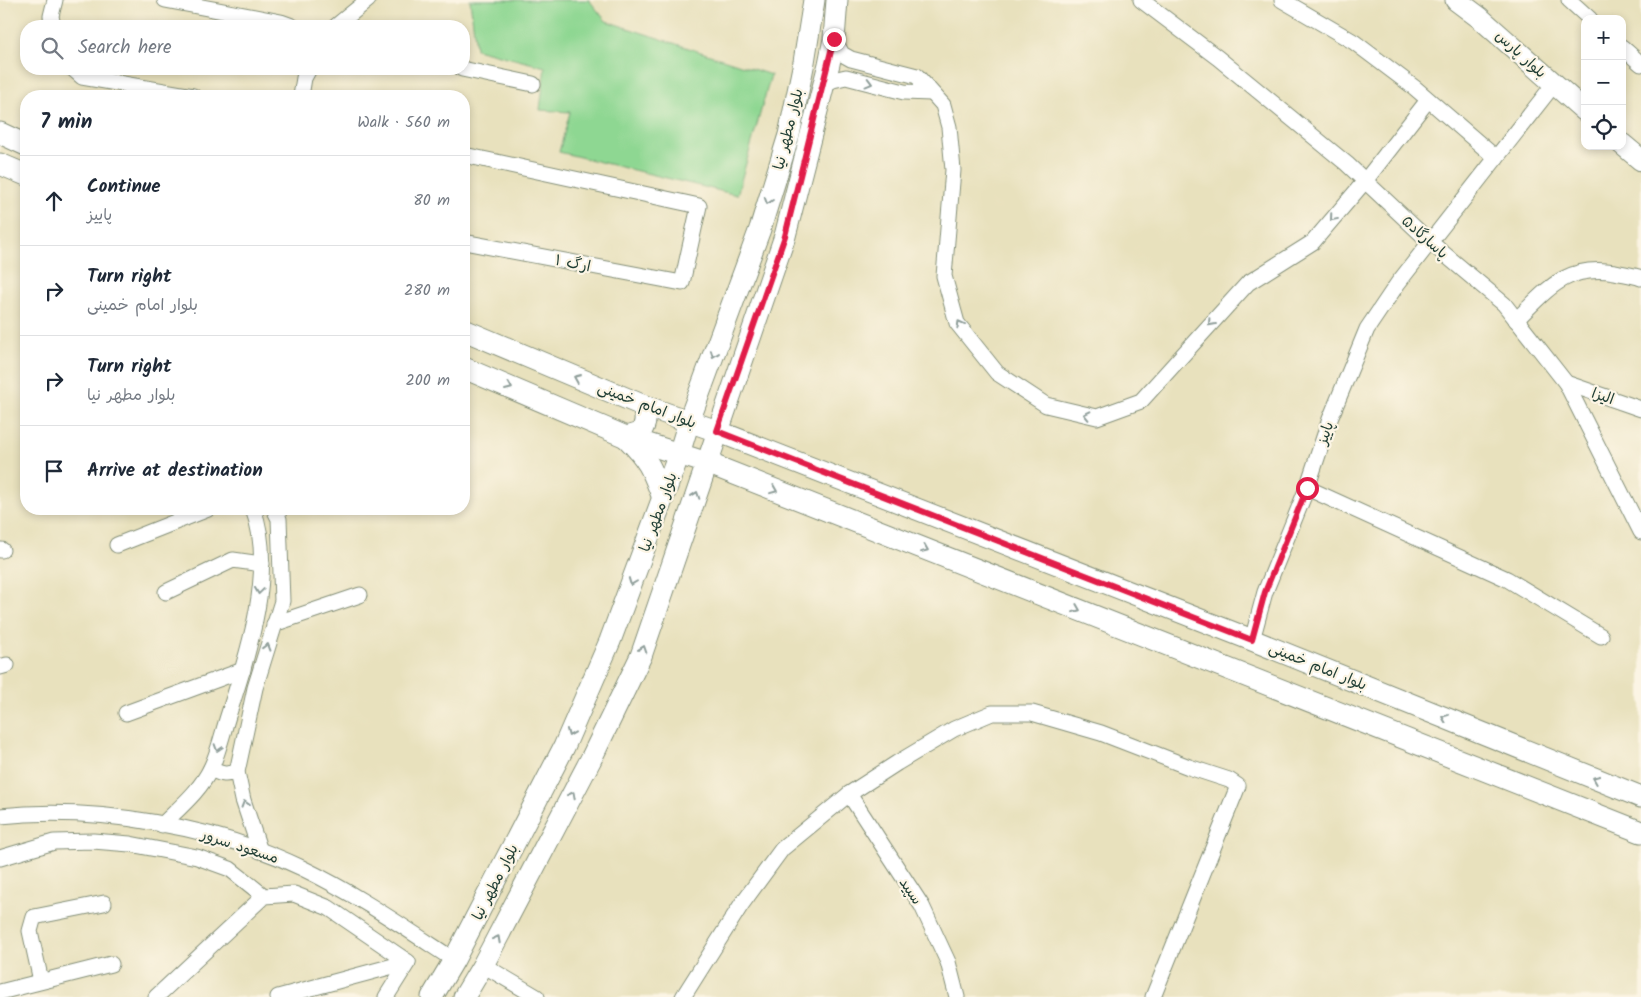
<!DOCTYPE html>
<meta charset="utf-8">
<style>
:root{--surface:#fff;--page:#f6f6f7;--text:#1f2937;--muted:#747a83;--line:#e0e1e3}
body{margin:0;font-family:Kalam,"Playpen Sans Arabic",sans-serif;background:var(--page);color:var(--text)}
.controls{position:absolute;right:15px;top:15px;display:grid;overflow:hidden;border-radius:10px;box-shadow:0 2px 8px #0003}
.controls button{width:45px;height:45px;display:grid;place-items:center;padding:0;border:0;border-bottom:1px solid var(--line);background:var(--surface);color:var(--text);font:25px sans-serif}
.stop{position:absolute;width:15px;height:15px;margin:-11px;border:4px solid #e11d48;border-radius:50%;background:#fff}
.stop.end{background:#e11d48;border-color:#fff;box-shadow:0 1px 5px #0008}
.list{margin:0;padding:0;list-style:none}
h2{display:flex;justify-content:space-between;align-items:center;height:65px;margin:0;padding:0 20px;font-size:21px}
h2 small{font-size:16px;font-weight:400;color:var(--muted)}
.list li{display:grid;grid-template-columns:32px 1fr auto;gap:15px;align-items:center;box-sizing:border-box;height:90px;padding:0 20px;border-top:1px solid var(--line)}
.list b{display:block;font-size:19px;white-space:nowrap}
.list p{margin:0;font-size:16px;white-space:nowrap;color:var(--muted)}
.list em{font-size:16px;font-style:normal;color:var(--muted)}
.icon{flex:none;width:28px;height:28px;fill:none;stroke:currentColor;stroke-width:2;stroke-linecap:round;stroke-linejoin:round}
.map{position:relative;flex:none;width:1641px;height:997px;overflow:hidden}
.search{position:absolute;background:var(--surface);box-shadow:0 2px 8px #0003;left:20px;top:20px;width:450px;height:55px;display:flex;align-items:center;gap:12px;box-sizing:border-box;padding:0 18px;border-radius:20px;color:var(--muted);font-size:19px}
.panel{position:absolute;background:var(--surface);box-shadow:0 2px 8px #0003;left:20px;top:90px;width:450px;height:425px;border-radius:20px}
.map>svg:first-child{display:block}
</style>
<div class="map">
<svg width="1641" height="997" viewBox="0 0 1641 997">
<rect width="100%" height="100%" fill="#fcf5e5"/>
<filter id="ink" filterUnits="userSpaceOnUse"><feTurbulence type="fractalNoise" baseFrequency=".02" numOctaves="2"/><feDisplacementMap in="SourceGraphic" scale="10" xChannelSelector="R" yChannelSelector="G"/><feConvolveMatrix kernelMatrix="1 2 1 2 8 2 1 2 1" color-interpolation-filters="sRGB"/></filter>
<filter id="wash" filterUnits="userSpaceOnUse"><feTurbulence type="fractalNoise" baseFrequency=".0096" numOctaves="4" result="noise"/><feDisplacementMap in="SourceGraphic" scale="20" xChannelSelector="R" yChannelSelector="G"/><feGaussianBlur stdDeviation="1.12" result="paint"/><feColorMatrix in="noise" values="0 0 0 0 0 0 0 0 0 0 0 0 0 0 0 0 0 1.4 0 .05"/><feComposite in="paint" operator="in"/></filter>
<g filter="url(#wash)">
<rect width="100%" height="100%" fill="#e8e1bd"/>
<path fill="#8ed792" stroke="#568a63" d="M470,0H589L606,21L771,75L737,195L559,152L570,112L540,110L545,67L476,49Z"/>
</g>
<g filter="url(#ink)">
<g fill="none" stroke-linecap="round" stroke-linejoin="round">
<g stroke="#848f78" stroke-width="17">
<g id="street">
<path d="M165,0L281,22L292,26"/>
<path d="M1141,0L1218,58L1347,164L1430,242L1504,304L1566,383L1641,532"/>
<path d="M1282,0L1354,42L1415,88L1496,158"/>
<path d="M1569,0L1590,19"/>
<path d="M53,26L51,16L55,0"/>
<path d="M336,26L368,0"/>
<path d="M834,39L842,54L851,59L917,76L943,105L949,127L953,170L944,276L957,323L997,373L1046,405L1097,417L1141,401L1248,283L1313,242L1365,181L1428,100"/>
<path d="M1622,47L1641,64"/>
<path d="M73,69L82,77L193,96"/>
<path d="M462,69L533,84"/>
<path d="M823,85L833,80L846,77L904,92L931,93"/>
<path d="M301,96L304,78L309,69"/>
<path d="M464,155L699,206L682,283L464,242"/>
<path d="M1516,320C1548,289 1566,264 1615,272C1623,274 1633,275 1641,278"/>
<path d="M1566,383L1641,409"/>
<path d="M1307,488L1507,579L1601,636"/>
<path d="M117,545L208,509"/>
<path d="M0,550H2"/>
<path d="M166,592L233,560L262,564"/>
<path d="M274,624L360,595"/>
<path d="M1252,640L1265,592L1307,488L1330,419L1367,329L1398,283L1554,84"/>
<path d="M0,667L7,665"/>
<path d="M126,713L243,670"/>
<path d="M211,768C220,775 226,775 237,772"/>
<path d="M849,794L922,906L948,962L957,997"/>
<path d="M0,816C96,806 215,826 302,868C356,894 405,928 454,960"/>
<path d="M162,825C180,807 200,791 211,768C219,751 223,731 229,713C248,654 276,569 253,509"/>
<path d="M260,851L243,800L237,772L255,688L282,601L279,519L274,509"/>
<path d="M0,858L54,842L93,841L130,844L197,857L230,869L264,896"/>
<path d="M483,965L537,997"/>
<path d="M41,981L30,931L34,917L104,903"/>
<path d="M0,992L111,964"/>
<path d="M156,997L264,896L294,894L329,908L408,962L386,997"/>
<path d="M278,997L408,962"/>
<path d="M683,997L741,905L782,849L849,794L897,763L954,729L992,713H1032L1101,733L1189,767L1229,780L1238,786L1153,997"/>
</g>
</g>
<g stroke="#848f78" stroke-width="23">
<g id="secondary">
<path d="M1456,0L1480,18L1585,111"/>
<path d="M0,133L26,145"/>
<path d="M1622,144L1641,160"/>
<path d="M0,164L26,175"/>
<path d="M464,330L642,405L717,431L1252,640L1641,797"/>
<path d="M464,368L626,437L707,463L1641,832"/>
<path d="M642,405C646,417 647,423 640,433L626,437C649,460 652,469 663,498"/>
<path d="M432,997L454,960L564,747L610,641L679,454L689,421L760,229L789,135L804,62L814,0"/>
<path d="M464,997L483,965L591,759L641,656L785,236L829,64L834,39L837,0"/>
</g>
</g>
<use href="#street" stroke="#fff" stroke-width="15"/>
<use href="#secondary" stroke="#fff" stroke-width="21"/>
</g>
<defs><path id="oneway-chevron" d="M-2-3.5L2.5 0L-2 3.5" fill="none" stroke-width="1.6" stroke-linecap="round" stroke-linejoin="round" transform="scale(1.25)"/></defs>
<g stroke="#8f9e9a">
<use href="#oneway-chevron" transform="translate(869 83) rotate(15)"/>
<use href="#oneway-chevron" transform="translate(768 201) rotate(108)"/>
<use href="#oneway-chevron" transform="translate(1333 218) rotate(130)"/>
<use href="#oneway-chevron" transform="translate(1211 323) rotate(132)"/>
<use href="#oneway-chevron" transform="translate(960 324) rotate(-119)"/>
<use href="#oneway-chevron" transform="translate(714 354) rotate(110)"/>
<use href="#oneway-chevron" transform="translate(577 378) rotate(-157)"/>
<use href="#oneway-chevron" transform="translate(509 387) rotate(23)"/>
<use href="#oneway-chevron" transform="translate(1087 415) rotate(-167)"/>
<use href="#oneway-chevron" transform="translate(774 490) rotate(22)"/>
<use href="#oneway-chevron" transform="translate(696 495) rotate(-71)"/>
<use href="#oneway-chevron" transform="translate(925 549) rotate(22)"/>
<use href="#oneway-chevron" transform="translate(632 582) rotate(111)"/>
<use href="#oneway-chevron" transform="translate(259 591) rotate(98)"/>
<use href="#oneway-chevron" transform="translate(1077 609) rotate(22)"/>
<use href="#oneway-chevron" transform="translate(267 647) rotate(-73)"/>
<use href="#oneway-chevron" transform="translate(643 649) rotate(-71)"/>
<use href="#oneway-chevron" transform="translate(1445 718) rotate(-158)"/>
<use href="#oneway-chevron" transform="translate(570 733) rotate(113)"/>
<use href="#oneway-chevron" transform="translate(218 748) rotate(108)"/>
<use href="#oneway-chevron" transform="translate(1596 779) rotate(-158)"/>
<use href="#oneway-chevron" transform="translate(572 795) rotate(-62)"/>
<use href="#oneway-chevron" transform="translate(245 804) rotate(-107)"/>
<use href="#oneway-chevron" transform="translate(497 939) rotate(-62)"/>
</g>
</g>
<g fill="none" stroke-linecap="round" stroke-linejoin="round" filter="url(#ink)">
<path stroke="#e11d48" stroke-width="6" d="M834,39L785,236L717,431L1252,640L1265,592L1307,488"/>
</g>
<g text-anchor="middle" stroke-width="4.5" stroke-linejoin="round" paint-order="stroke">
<g font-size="15" fill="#1f3d34" stroke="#fcf5e5">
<text transform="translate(1521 54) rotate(42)" y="5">بلوار پارس</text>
<text transform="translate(788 129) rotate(-76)" y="5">بلوار مطهر نیا</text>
<text transform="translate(1425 237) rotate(42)" y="5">پاسارگاد۵</text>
<text transform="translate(573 263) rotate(11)" y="5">ارگ ۱</text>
<text transform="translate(1603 396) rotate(19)" y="5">الیزا</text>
<text transform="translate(647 405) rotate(21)" y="5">بلوار امام خمینی</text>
<text transform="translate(1325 433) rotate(-71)" y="5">پاییز</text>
<text transform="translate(658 512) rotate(-70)" y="5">بلوار مطهر نیا</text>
<text transform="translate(1318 666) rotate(22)" y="5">بلوار امام خمینی</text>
<text transform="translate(240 846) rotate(18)" y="5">مسعود سرور</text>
<text transform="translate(495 882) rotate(-63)" y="5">بلوار مطهر نیا</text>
<text transform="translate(911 891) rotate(57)" y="5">سپید</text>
</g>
</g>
</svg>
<div class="controls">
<button>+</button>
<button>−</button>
<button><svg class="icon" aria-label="locate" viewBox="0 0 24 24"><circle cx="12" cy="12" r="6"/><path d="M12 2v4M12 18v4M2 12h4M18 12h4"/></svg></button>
</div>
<div class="stop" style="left:1307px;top:488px"></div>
<div class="stop end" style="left:834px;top:39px"></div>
<div class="search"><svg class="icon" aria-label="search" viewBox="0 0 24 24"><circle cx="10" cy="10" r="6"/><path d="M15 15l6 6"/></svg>Search here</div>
<section class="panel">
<h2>7 min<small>Walk · 560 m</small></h2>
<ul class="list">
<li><svg class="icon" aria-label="ahead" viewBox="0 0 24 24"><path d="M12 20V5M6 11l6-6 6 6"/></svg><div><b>Continue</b><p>پاییز</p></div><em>80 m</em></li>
<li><svg class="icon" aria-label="right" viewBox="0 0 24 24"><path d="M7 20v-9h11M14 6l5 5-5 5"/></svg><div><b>Turn right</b><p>بلوار امام خمینی</p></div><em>280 m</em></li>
<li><svg class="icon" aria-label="right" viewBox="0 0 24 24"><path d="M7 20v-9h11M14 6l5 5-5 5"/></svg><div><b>Turn right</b><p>بلوار مطهر نیا</p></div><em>200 m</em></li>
<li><svg class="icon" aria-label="arrive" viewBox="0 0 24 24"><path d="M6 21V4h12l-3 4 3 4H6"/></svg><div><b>Arrive at destination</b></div></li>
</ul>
</section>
</div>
